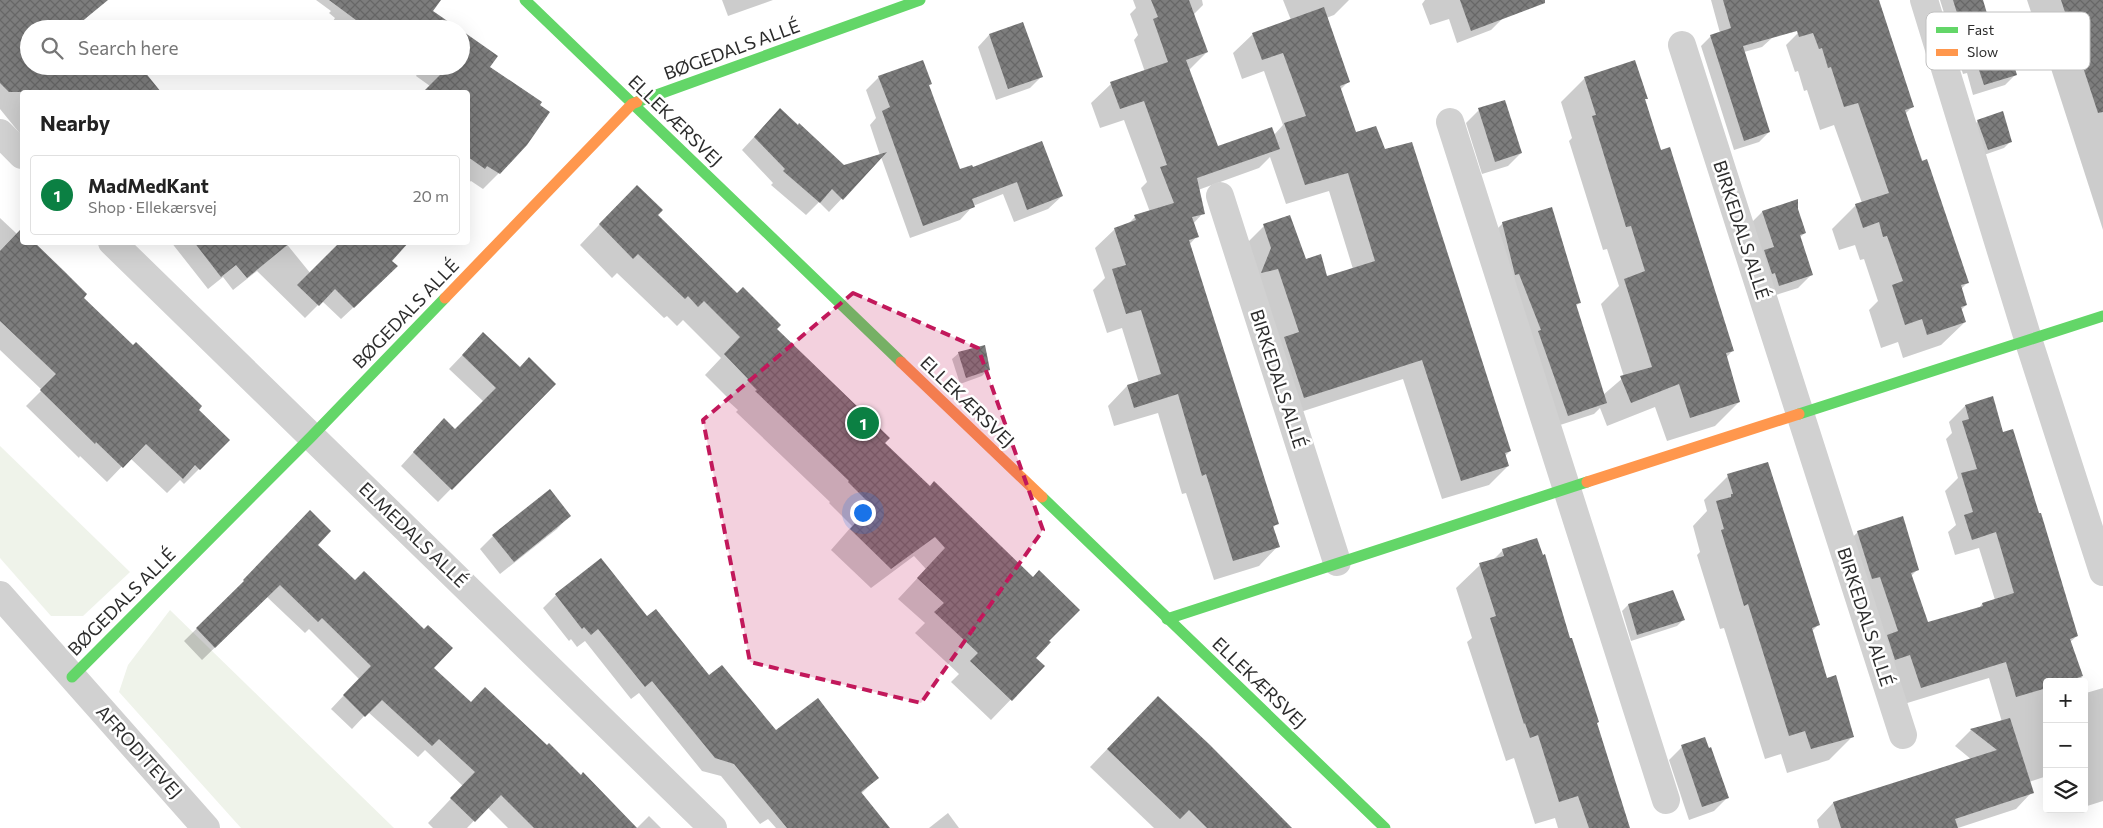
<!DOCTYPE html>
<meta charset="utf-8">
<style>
:root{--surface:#fff;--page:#f6f6f6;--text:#222;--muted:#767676;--line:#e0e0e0;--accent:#0b8043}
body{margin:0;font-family:Commissioner,sans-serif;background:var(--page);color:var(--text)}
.controls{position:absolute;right:15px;bottom:15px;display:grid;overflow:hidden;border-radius:5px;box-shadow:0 5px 20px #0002}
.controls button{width:45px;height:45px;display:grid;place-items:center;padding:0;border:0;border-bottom:1px solid var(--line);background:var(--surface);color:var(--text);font:25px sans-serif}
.you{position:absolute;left:862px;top:512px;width:18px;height:18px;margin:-12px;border:4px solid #fff;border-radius:50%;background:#1a73e8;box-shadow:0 0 0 8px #1a73e833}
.badge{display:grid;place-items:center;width:32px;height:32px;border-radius:50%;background:var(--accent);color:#fff;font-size:16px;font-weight:700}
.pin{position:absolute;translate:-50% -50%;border:2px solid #fff;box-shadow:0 1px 5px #0006}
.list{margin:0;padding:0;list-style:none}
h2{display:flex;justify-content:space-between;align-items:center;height:65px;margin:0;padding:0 20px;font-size:21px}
h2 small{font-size:16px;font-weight:400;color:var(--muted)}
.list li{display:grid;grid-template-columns:32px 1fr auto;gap:15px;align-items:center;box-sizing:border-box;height:80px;margin:0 10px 10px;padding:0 10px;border:1px solid var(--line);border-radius:5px}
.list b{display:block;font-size:19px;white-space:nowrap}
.list p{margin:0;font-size:16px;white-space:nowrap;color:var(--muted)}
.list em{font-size:16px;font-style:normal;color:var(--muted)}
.icon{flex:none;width:28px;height:28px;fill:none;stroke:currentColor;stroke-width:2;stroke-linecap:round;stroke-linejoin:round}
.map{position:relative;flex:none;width:2103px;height:828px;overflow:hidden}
.search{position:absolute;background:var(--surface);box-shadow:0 5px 20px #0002;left:20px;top:20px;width:450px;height:55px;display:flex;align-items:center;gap:12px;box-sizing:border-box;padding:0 18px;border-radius:28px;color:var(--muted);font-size:19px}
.panel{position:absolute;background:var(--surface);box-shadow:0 5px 20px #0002;left:20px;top:90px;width:450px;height:155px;border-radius:5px}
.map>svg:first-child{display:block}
</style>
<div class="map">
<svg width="2103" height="828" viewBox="0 0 2103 828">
<defs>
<pattern id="building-cross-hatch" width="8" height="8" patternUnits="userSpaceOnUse" patternTransform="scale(1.25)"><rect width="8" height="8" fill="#7d7d7d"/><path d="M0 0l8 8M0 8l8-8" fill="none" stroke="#676767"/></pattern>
</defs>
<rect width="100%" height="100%" fill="#fff"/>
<g fill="#eff3ea">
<path d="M0,446L130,572L83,616H51L0,558Z"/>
<path d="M170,610L394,828H241L119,692L128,665Z"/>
</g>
<g fill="#0003">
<path d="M0,0H92L98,7L74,29H29V66H139L159,92H22V136L0,109Z"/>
<path d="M316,0H436L432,11L457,29H331L329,27L335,18L329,13L331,11Z"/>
<path d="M722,0H773L728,16Z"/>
<path d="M1133,0H1202L1203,5L1193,15L1207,52L1189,70L1217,147L1274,135L1283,125L1264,71L1242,79L1233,53L1253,34L1291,20L1283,0H1349L1334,15L1326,18L1348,82L1340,90L1356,133L1510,451L1505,456L1508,466L1489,485L1442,499L1403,379L1285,417L1245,245L1264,226L1326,277L1353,269L1329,191L1286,204L1270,157L1259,168L1198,190L1203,213L1193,224L1197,236L1189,245L1277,523L1273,528L1278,546L1259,566L1214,580L1186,493L1182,494L1158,413L1114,426L1108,406L1127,386L1139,383L1122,328L1107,333L1093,290L1105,278L1095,248L1115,229L1127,225L1135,217L1150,212L1141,188L1147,182L1124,120L1100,128L1091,103L1111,84L1145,72L1134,40L1138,35L1130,14L1136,8Z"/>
<path d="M1425,0H1498L1504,17L1491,30L1457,43L1449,19L1430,25L1422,4Z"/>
<path d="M1711,0H1758L1772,38L1762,47L1744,52L1769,132L1759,142L1734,150L1701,46L1711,36L1720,33Z"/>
<path d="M1792,0H1877L1912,107L1905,114L1968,282L1961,289L1966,305L1961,310L1965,322L1941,345L1903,358L1898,342L1881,348L1869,310L1878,301L1864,259L1860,260L1855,245L1839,250L1832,229L1856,205L1862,203L1834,125L1820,130L1807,90L1804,91L1798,71L1795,72L1786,45L1801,30Z"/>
<path d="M1940,0H1982L1988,21L2016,74L2005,85L1973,95L1967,73L1963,74Z"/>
<path d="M2027,0H2103V230L2044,47L2037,50L2028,23L2033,18Z"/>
<path d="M989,35L1042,76L1030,88L996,100L978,47Z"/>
<path d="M422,66L489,67L499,173L483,189L471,181L468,183V92H424L430,86L416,76Z"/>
<path d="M879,77L931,84L928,86L959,170L973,169L1041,142L1062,196L1048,209L1014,222L1003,194L973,206L960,220L910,238L881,157L829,212L819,202L806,215L771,185L773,183L742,150L767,123L844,167L880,155L870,125L876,118L866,90Z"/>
<path d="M1585,78L1646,98L1644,101L1661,152L1733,350L1726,358L1739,402L1715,426L1667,441L1655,407L1607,426L1600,408L1594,414L1557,426L1492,234L1503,223L1580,302L1575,307L1603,395L1624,377L1601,304L1619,286L1607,249L1603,250L1569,141L1572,138L1561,102Z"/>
<path d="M1479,110L1521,153L1508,166L1482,174L1466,123Z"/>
<path d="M1978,121L2011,141L2004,148L1981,156L1971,128Z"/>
<path d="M1797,200V210L1805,233L1799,238L1811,275L1798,288L1766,298L1749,225L1762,212Z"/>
<path d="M617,206L657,215L737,294L776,329L883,443L1048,641L1034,658L1043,666L991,720L951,682L959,674L915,633L925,623L898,599L926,569L914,556L871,588L831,550L852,526L829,503L830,502L736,412L738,410L728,401L729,399L705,375L721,358L683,320L677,326L667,316L664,318L617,273L612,278L580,245Z"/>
<path d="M0,218L17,234L20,231L22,234V242L82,298L228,440L184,484L180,480L167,493L130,458L107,482L80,456L79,458L26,406L42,390L0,350Z"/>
<path d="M171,242H285L311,274L390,261L384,279L341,319L322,301L305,318L257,271L233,290L223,277L208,289Z"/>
<path d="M470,347L554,384L438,502L401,466L431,433L455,431L484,402L449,369Z"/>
<path d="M959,353L989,369L982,376L960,384L952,359Z"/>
<path d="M1965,406L2003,433L2077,636L2070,642L2083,682H2047V776L2029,782L2032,792L2016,809L1958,828H1819L1817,820L1833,803L1972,760L1955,746L1971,730L2002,722L1989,678L1904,704L1841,548L1858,532L1917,570L1911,576L1927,624L1979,608L1982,604L1995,600L1979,548L1955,555L1948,532L1956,525L1945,491L1958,478L1946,439L1952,433L1949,422Z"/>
<path d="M1728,476L1818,625L1812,631L1826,679L1853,736L1829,760L1787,773L1781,754L1765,759L1724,628L1720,629L1697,555L1700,552L1693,526L1707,511L1704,500Z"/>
<path d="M570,515L557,529L500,574L480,549L493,536Z"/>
<path d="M297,525L432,668L470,704L636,828H508L487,807L467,828H433L428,823L463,786L425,750L418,757L368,712L352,729L331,709L359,679L309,629L305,633L267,597L202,660L184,641L232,594Z"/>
<path d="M1503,550L1596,724L1628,828H1558L1555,818L1535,824L1514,758L1506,761L1467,642L1472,638L1456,588L1480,565L1492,561Z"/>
<path d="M1672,592L1683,620L1677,626L1631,641L1622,611L1628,605Z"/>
<path d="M556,595L647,617L709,677L775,732L877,778L861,794L888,828H776L768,819L760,824L721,776L702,771L639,693L631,699L585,641L577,647L571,639L569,641L543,608Z"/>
<path d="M2084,686L2086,693L2103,688V801L2084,807Z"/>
<path d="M1140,715L1290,828H1154L1090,767Z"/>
<path d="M1682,747L1727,798L1714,811L1689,820L1669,760Z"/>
<path d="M948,813L959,828H929Z"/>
<path d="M649,816L661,828H637Z"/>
</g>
<g fill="url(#building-cross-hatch)">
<path d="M0,0H108L80,23L85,29H29V66H140L161,92H9L0,83Z"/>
<path d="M329,0H441L433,11L459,29H368Z"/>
<path d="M1151,0H1189L1208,52L1186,60L1218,146L1272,127L1280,149L1197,178L1205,214L1192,217L1199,237L1189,240L1279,524L1273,526L1280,547L1233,561L1206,474L1202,476L1178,394L1134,408L1127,385L1161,374L1141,310L1126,314L1112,269L1126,265L1114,228L1136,220L1134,215L1174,203L1160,167L1167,165L1144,101L1120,109L1110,82L1168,62L1153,19L1158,17Z"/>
<path d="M1460,0H1545V3L1471,31Z"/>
<path d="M1723,0H1879L1914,107L1905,110L1922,161L1927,159L1969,283L1961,285L1967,305L1961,307L1966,322L1927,335L1922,319L1905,325L1892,285L1903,281L1887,236L1883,237L1879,222L1863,228L1855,204L1889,193L1858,103L1844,107L1831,67L1828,68L1822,48L1819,49L1813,33L1799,37L1797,31L1743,46L1770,132L1744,141L1710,35L1731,28Z"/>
<path d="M1953,0H1983L1989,20L1999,17L2017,75L1984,85L1977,64L1973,65Z"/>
<path d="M2061,0H2103V112L2098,113Z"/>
<path d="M1324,7L1350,82L1340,86L1356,132L1376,126L1385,149L1412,142L1511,451L1505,453L1509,466L1461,481L1422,360L1304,398L1284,337L1299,332L1278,269L1261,273L1271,248L1263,224L1290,215L1306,259L1321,254L1327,276L1375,261L1348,173L1305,185L1284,123L1306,116L1283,53L1262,60L1252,33Z"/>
<path d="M1023,22L1043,77L1008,89L989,34Z"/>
<path d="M461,30L498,56L490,67L542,102L540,105L550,112L527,145L500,174L487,166L485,169L468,157V92H423L445,70L440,66H461Z"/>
<path d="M923,60L932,84L929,85L960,169L972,165L973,167L1042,141L1063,196L1027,210L1017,182L972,199L975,207L923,226L882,111L890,107L878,76Z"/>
<path d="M1635,60L1648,99H1645L1661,150L1670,147L1734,351L1726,353L1740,402L1690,418L1679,384L1631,403L1620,376L1652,367L1624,279L1645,271L1631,226L1626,227L1592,116L1596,115L1584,77Z"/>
<path d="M1505,100L1522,153L1495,162L1478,108Z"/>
<path d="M780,108L798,125L799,123L844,165L887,152L843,200L832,189L820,203L783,171L785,169L754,137Z"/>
<path d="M2003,111L2012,142L1988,150L1977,120Z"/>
<path d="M637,185L663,210L658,215L737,293L743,287L781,325L777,329L890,438L885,443L930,486L934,481L1033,577L1039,570L1080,610L1049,641L1051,642L1036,658L1045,666L1012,701L970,661L978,653L934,612L944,603L917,578L945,548L935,537L891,569L850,529L871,505L848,482L849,481L755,391L757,390L747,380L748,379L724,354L740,337L704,301L698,307L688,296L685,299L638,254L633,259L599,224Z"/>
<path d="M1798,199V209L1806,233L1800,235L1813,275L1779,286L1775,273L1772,274L1764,250L1774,247L1762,211Z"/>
<path d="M1552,207L1581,303L1576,304L1607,403L1568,416L1538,331L1541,330L1519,274L1515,275L1502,222Z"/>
<path d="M20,230L22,232V242H34L64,271L87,294L84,298L133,345L136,342L202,406L199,410L230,440L200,470L195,465L183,479L146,444L123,468L96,442L95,444L40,390L56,374L0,321V251Z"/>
<path d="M194,242H291L247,278L236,265L221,277Z"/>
<path d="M340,242H409L392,261L398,266L354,308L335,289L319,306L297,285Z"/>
<path d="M483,332L520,367L529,357L556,384L452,490L413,452L444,418L455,429L496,388L462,355Z"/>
<path d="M985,345L990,370L966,378L958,352Z"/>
<path d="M1993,396L2003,432L2013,429L2039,513H2041L2078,636L2070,639L2083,676L2065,682H2047V688L2016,697L2006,662L1921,688L1910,655L1895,660L1887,635L1898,631L1880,577L1872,579L1857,531L1903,516L1919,570L1911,573L1928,622L1983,606L1982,603L2014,593L1996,532L1972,540L1964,515L1973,512L1961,473L1977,469L1962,421L1969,419L1965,405Z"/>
<path d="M1768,462L1820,625L1812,628L1827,678L1836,675L1854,737L1811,749L1805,731L1789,736L1748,604L1744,606L1721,530L1724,529L1716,501L1731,497V494H1733L1727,474Z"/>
<path d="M550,489L571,516L514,562L492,535Z"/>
<path d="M310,510L331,531L318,545L355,580L364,571L424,629L428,625L453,648L434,668L471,702L485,687L547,745L549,743L581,775L583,772L637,828H534L501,795L475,822L450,798L475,772L439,739L432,746L382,700L365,717L343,695L371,666L322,618L318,622L280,585L215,648L196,628L244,581L243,580Z"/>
<path d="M1537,538L1543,555L1545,554L1570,638H1572L1599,722L1597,723L1630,828H1589L1578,796L1559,802L1538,735L1530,738L1525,723L1524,724L1490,618L1496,616L1479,563L1504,556L1502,549Z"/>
<path d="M601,558L647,616L656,609L709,675L722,665L776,730L818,698L879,778L861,792L890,828H787L734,764L715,758L652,681L645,687L598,629L591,635L584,627L582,629L555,594Z"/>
<path d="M1673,590L1685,620L1637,635L1628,604Z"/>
<path d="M1158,696L1210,745L1292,828H1207L1189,810L1180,819L1107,749Z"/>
<path d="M2010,718L2034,793L1955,819L1958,828H1841L1833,802L1997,750L1970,729Z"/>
<path d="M1705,737L1709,748L1711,747L1729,798L1702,807L1681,745Z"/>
</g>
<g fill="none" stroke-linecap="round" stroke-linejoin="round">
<g stroke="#d1d1d1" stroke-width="28">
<path d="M1924,0L2028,339L2103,572"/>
<path d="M1682,45L1903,735"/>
<path d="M1450,122L1666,800"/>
<path d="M0,133L22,155"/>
<path d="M1220,196L1337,562"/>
<path d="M112,242L713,828"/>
<path d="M0,595L206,828"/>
</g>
<g stroke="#63d668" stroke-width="11">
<path d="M525,0L901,362"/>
<path d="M637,102L920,0"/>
<path d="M1799,414L2103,316"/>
<path d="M1042,497L1385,828"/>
<path d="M1167,619L1587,482"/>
<path d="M72,677L311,437L445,298"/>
</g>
<g stroke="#ff974d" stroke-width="11">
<path d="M445,298L632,104L637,102"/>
<path d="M901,362L1042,497"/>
<path d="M1587,482L1799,414"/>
</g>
</g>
<path fill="#c2185b" fill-opacity="0.2" stroke="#c2185b" stroke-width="4" stroke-dasharray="10 6" stroke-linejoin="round" d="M853,293L978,348L1043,530L921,703L750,662L703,420Z"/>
<g text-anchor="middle" stroke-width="5" stroke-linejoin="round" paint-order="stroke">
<g font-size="18" fill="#2c2c2c" stroke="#fff">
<text transform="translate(732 50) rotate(-20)" y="6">BØGEDALS ALLÉ</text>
<text transform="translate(675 121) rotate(44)" y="6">ELLEKÆRSVEJ</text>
<text transform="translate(1741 230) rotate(72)" y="6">BIRKEDALS ALLÉ</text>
<text transform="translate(406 314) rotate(-46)" y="6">BØGEDALS ALLÉ</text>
<text transform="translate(1278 379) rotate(72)" y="6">BIRKEDALS ALLÉ</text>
<text transform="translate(967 402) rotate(44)" y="6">ELLEKÆRSVEJ</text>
<text transform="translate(413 535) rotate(44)" y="6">ELMEDALS ALLÉ</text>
<text transform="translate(122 602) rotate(-45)" y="6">BØGEDALS ALLÉ</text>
<text transform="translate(1865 617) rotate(72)" y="6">BIRKEDALS ALLÉ</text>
<text transform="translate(1259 683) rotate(44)" y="6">ELLEKÆRSVEJ</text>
<text transform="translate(139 752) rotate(48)" y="6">AFRODITEVEJ</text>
</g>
</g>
<rect x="1926" y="12" width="164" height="58" rx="8" fill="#fff" stroke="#c0c0c0" stroke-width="1"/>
<rect x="1936" y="27" width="22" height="6" fill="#63d668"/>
<rect x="1936" y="49" width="22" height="7" fill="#ff974d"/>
<g font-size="14" fill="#2c2c2c">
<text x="1967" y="35">Fast</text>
<text x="1967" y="57">Slow</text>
</g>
</svg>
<div class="controls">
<button>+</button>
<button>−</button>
<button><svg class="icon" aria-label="layers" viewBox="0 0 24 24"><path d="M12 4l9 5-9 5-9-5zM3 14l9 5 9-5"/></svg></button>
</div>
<div class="you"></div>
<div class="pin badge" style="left:863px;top:423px">1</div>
<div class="search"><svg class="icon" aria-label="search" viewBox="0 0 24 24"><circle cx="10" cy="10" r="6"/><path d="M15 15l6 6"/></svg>Search here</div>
<section class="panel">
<h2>Nearby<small></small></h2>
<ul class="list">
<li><span class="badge">1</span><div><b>MadMedKant</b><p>Shop · Ellekærsvej</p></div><em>20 m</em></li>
</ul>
</section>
</div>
